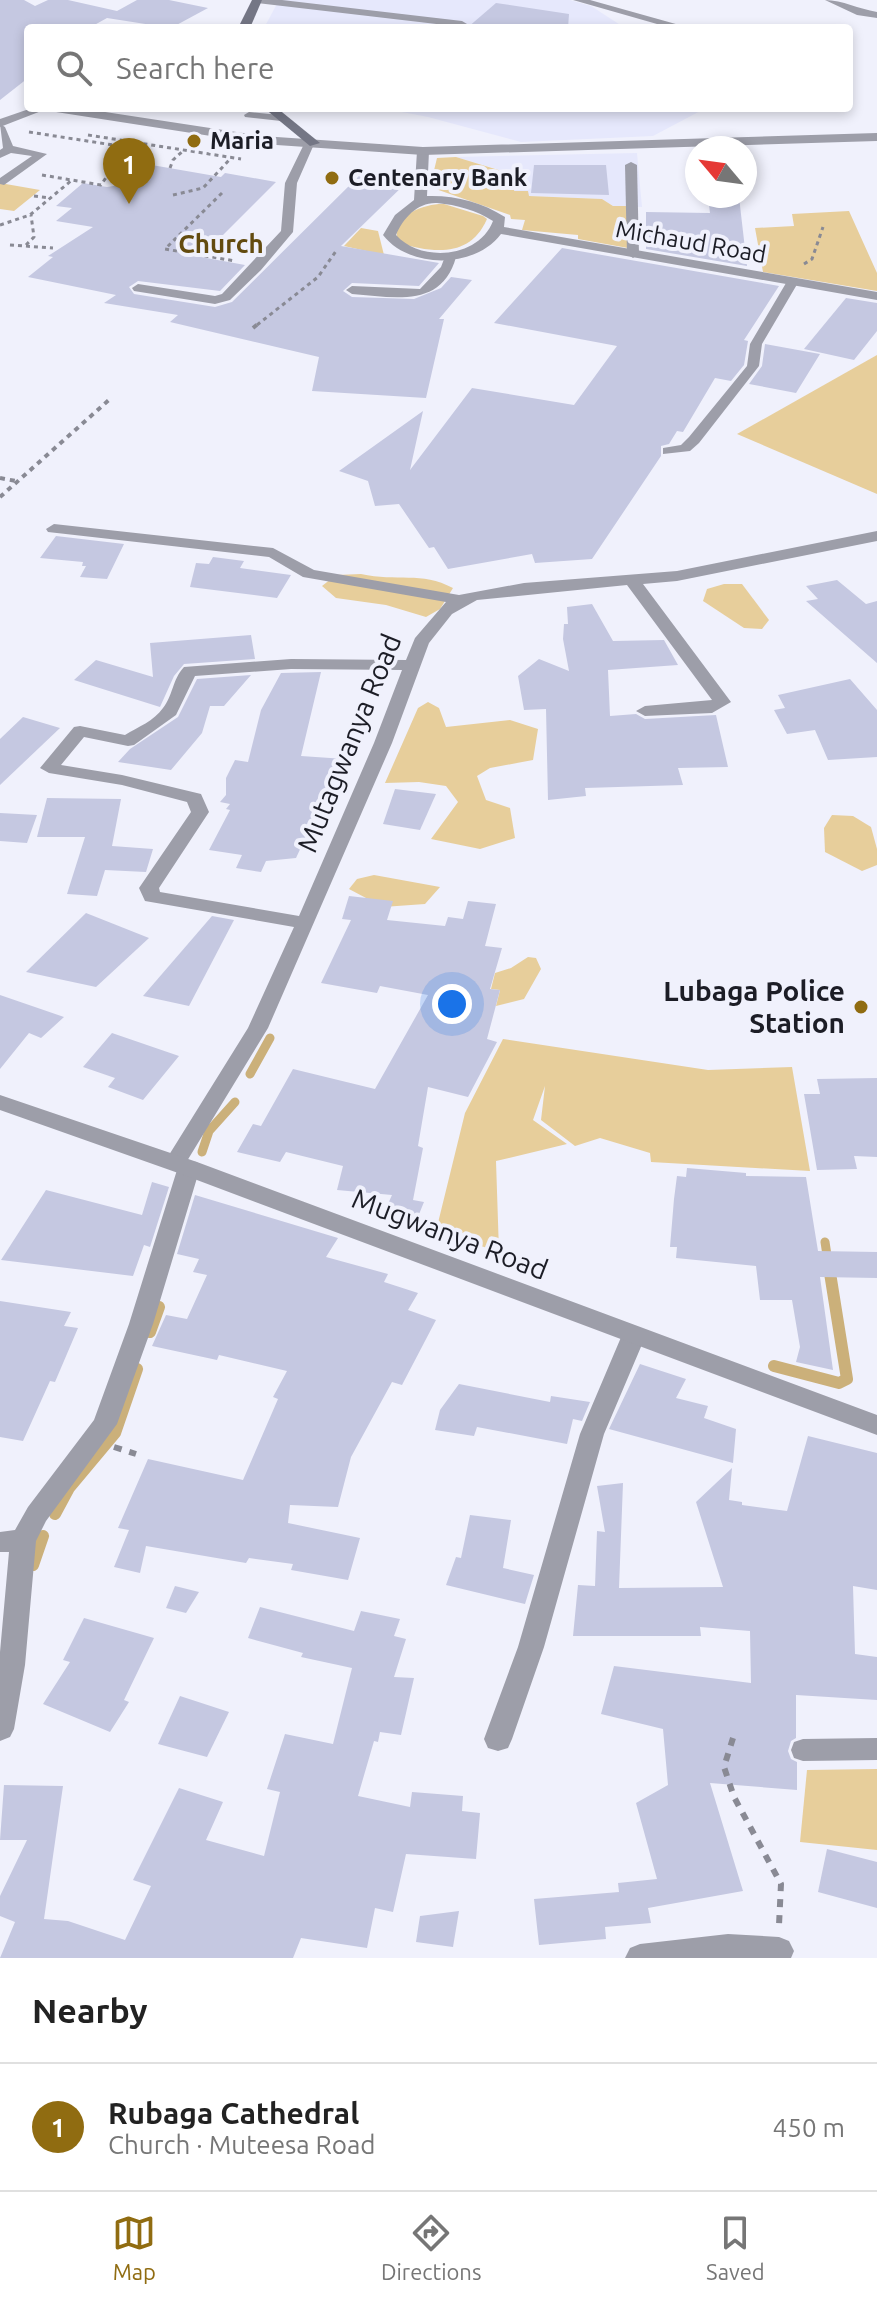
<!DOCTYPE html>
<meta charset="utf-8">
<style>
:root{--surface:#fff;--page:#f6f6f6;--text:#222;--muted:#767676;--line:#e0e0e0;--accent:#906c11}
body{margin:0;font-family:Ubuntu,sans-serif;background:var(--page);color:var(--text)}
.compass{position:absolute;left:685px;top:136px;width:72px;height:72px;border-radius:50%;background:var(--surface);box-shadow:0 4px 12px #0003;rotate:299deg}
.you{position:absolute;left:452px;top:1004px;width:28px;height:28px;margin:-20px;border:6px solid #fff;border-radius:50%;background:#1a73e8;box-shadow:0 0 0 12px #1a73e833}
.badge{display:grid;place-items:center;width:52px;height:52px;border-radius:50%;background:var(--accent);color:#fff;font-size:26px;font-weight:700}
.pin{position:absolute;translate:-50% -66px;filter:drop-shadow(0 2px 4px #0008)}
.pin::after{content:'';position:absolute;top:42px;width:28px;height:24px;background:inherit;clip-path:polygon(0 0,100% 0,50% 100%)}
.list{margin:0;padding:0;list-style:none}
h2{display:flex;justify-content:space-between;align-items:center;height:104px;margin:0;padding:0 32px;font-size:34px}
h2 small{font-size:26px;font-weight:400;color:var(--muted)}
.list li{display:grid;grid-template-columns:52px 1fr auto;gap:24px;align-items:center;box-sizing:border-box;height:128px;padding:0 32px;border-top:2px solid var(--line)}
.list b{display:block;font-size:30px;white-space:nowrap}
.list p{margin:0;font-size:26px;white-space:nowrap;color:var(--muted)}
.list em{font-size:26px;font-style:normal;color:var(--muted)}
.icon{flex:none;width:44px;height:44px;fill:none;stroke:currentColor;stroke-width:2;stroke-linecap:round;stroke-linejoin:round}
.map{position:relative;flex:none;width:877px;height:1958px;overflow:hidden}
.search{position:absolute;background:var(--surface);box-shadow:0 4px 12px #0003;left:24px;right:24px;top:24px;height:88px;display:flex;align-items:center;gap:20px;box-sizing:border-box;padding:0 28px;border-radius:8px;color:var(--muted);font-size:30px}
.sheet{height:232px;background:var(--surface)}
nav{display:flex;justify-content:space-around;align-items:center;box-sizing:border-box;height:112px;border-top:2px solid var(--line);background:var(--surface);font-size:22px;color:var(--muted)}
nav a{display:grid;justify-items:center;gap:4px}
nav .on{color:var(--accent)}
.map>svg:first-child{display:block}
</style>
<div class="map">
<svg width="877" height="1958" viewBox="0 0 877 1958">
<rect width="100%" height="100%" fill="#f0f1fc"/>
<g fill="#e6e8fc">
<path d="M279,0H570L591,6L625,28H264Z"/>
<path d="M381,108H706L653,136L521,142L428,117Z"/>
<path d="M637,153L642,207L613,206L602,199L528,196L514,191L517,175L456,157Z"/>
</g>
<g fill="#e7ce9b">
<path d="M456,157L518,176L514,191H528L529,196L602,199L613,206H629L628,248L578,239V235L522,230L525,220L511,219L510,215L430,187L437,158Z"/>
<path d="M0,183L40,190L14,211L0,209Z"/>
<path d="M444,204L483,216L487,219C470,258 433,253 399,243C387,217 424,203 444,204Z"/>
<path d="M849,211L877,273V291L763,272L755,228L794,226L792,214Z"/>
<path d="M361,228L378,231L384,255L344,246Z"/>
<path d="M877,355V494L737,434Z"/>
<path d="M361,574C397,582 421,571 453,588L440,609L426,617L386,605L336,598L322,586L336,575Z"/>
<path d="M724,584H742L769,620L762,629L744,628L703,601L707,589Z"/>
<path d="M428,702L439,708L446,727L510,720L538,729L533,760L490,768L477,776L486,800L510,808L515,838L480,849L431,839L458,802L446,786L419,782L385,783L418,708Z"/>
<path d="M832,815L853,816L871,827L877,849V865L862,871L825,852L824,828Z"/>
<path d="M374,875L440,887L425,904L383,907L349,889L357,879Z"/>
<path d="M528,957L536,958L541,969L524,999L496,1006L500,990L491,989L495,973L511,968Z"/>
<path d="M503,1039L708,1070L792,1067L810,1171L651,1162L650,1153L600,1138L575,1146L541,1120L545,1086L533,1120L567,1144L496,1161L499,1252L436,1231L465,1113Z"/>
<path d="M877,1769V1850L800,1842L807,1770Z"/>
</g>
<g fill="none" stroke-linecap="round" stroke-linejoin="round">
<g stroke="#cbb07a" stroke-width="9">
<path d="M250,1074L270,1038"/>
<path d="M202,1152L209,1131L235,1102"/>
<path d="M825,1242L830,1275"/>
</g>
<g stroke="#cbb07a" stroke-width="12">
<path d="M150,1332L159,1307"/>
<path d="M774,1366L839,1383L847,1379L830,1273"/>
<path d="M55,1514L69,1488L115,1433L137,1369"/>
<path d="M33,1565L43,1536"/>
</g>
</g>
<g fill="#c5c8e1">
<path d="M0,0H24L35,6L48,0H68L117,11L137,0H169L208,8L171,28L107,18L89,28H28V78L0,100Z"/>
<path d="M496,3L569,14L568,28H467Z"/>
<path d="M146,164L221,177L225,173L276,182L201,257L245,265L220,291L138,281L129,287L134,294L215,307L232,302L361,174L407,182L341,246L439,263L419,286L352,283L343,291L352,297L414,299L441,288L451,277L472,280L439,319H444L426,398L312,391L319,357L170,322L178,315L104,303L116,295L28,277L53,257L48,256L93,227L56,221L72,208L56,206L83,183L107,187L120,185Z"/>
<path d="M534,165H606L609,195L531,193Z"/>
<path d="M708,197H739L747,266L646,249V212L710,213Z"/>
<path d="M562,248L779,286L744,340L748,341L744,365L731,381L715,378L683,432L677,431L669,444L661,446V456L592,559L535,563L532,554L448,569L434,547L429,548L399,504L375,506L368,481L339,471L423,411L410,470L472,388L574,405L617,346L494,323Z"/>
<path d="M846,298L877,303V331L854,360L804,349Z"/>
<path d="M765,344L820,354L796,393L749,384L762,366Z"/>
<path d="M56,536L124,544L107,579L80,577L86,566H82L83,562L40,558Z"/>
<path d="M213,557L244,561L240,568L291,575L277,598L190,587L196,563L209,564Z"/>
<path d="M837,580L866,604L877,601V663L806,601L818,599L806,586Z"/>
<path d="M592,604L613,641L664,640L678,665L608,670L610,716L636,714L645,719L716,715L728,767L678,768L683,785L585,788L586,796L548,800L546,709L524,710L518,676L539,659L569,671L563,639L564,624H568L567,607Z"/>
<path d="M251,635L255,659L184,664L174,676L160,707L74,680L96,660L153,677L150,643Z"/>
<path d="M321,672L301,756L345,759L337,785H330L296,858L266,861L261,872L236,868L242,855L209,850L230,810L226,809L230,804L220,802L226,795V778L235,760L248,762L261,710L281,673Z"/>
<path d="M251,675L224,706H210L202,733L171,770L118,762L130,749L178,717L197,679Z"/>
<path d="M850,679L877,710V757L828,760L815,730L787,734L774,710L785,708L778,695Z"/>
<path d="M23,717L60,728L0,785V739Z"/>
<path d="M395,789L436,794L420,830L383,824Z"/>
<path d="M47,798L121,799L112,846L153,849L146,872L105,870L97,896L67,894L85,837H37Z"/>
<path d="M0,813L37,815L27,843L0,841Z"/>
<path d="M349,896L393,901L387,920L445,926L448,917L463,919L468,901L496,904L485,946L502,948L490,989L500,990L487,1039L497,1042L468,1097L428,1087L418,1146L423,1148L413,1200L424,1202L415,1224L382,1217L392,1195L337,1190L343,1166L286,1152L280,1162L237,1152L253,1124L261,1126L293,1069L375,1089L428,995L380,986L377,993L321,983L351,920L342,919Z"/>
<path d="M86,913L149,938L96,987L26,972Z"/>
<path d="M212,916L234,920L189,1006L143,996Z"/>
<path d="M0,995L64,1017L41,1038L29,1033L0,1069Z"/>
<path d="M112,1033L179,1056L143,1100L108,1087L115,1078L83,1067Z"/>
<path d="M877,1078V1157L854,1156L857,1169L817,1170L804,1094H820L817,1079Z"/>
<path d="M687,1168L746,1173V1176L806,1177L818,1251L877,1252V1278L820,1277L833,1370L796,1362L800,1347L792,1300H760L756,1266L676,1258L677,1247H670L674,1199L677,1176L686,1177Z"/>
<path d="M152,1182L169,1187L150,1247L144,1245L133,1276L1,1260L46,1190L142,1215Z"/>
<path d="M195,1195L338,1238L326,1257L388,1274L384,1282L418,1293L408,1310L436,1320L402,1385L392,1382L351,1457L338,1507L290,1505L288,1523L360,1538L348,1580L291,1570L293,1564L249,1558L246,1563L146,1546L140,1573L114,1567L129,1530L118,1528L148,1459L243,1480L278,1399L273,1397L287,1371L219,1355L217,1360L152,1346L166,1315L187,1319L207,1275L193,1272L199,1259L177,1254Z"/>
<path d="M0,1301L71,1312L64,1326L78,1328L55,1382L50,1381L23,1441L0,1437Z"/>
<path d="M640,1364L686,1379L676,1398L708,1406L704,1418L736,1429L733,1463L609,1429Z"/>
<path d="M459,1384L550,1402L551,1396L590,1402L582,1421L573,1419L567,1444L477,1427L474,1436L435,1430L440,1410Z"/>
<path d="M808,1436L877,1453V1590L853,1586L855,1654L877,1657V1700L796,1695V1738L791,1741L788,1751L791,1759L797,1762V1790L710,1783L743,1891L648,1908L651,1923L605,1927L606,1939L539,1945L534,1899L619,1892L618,1883L657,1879L636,1803L668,1785L663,1729L601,1714L614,1666L751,1683L750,1631L700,1627L701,1636H573L578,1585L595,1586L597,1531L605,1532L597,1486L623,1483L619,1588L723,1587L696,1502L732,1468L729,1500L742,1502V1505L787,1511Z"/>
<path d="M470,1515L511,1520L503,1568L534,1575L525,1604L446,1585L456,1557L461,1558Z"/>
<path d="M175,1586L199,1592L186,1613L166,1608Z"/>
<path d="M260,1607L354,1631L361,1611L400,1619L394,1636L406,1639L394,1677L414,1678L401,1735L380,1732L378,1742L374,1741L358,1796L410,1807L412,1792L463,1796L462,1811L480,1813L476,1859L406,1854L393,1912L375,1908L367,1948L301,1938L293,1958H0L15,1922L0,1916V1896L27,1840H0L4,1785L63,1786L44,1919L68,1921L125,1940L151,1886L133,1880L179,1788L223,1802L206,1840L264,1856L280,1792L267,1789L285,1734L333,1744L352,1668L301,1657L303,1653L248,1638Z"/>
<path d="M84,1618L154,1638L124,1700L129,1702L110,1732L43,1704L70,1662L63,1660Z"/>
<path d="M180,1696L229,1712L207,1757L158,1744Z"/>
<path d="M827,1849L877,1862V1908L818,1892Z"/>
<path d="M459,1911L453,1947L416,1942L420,1916Z"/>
</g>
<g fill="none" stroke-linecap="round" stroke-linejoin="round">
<g stroke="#898a94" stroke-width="3" stroke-dasharray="4 4" stroke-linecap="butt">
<path d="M29,132L126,147"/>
<path d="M88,135L241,159"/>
<path d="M170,168L173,160L184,150"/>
<path d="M42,175L101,185L129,143"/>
<path d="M222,193L165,249L235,261"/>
<path d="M173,195L203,188L232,157"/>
<path d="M34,196L50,198"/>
<path d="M0,225L30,215L72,180"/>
<path d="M10,245L53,248"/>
<path d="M26,245L34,237L31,215"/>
<path d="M804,264L812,259L823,227"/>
<path d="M257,325L318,277L336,251"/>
</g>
<g stroke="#898a94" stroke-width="4" stroke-dasharray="5 5" stroke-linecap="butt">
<path d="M253,328L259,323"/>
<path d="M0,478L16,481"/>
<path d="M0,497L110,399"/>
</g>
<g stroke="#898a94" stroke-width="6" stroke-dasharray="8 8" stroke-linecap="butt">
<path d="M114,1447L136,1454"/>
<path d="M733,1738L724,1767L734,1797L781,1884L779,1925"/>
</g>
<g fill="#9d9ea9" fill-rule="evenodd">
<path d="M252,0H282L462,21L467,24L462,27L257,3Z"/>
<path d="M249,112L281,115L286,118L281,121L245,117L244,115Z"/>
<path d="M0,124L5,127L13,146L47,154L4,185L0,184V178L32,156L11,153L0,158V150L3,148Z"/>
<path d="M306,140L315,142L297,183L293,232L261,270L230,300L215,304L134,291L132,288L138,284L215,296L222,294L281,231L285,183Z"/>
<path d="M631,162L637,165L639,254L633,258L627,254L625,165Z"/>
<path d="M450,253L456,257C442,309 393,297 352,294L346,290L352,286L420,289L441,267L446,254Z"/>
<path d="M789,278L799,281L762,344L759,366L699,443L690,451L663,454V448L681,445L689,437L747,366L750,344Z"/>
<path d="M877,1738V1760L803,1761L794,1758L791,1750L794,1742L803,1739Z"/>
</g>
<g fill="#9d9ea9" fill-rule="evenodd">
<path d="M573,0H590L690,28H671Z"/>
<path d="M825,0C843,0 858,9 877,12V18L857,15Z"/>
<path d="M423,147L429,151L427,196C454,195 482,202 505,217L504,227L877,292V300L501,234C475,269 409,269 383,235L395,215L414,200L417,151ZM437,203C457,205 476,210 493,221C479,258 421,263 396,235C403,218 418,202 437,203Z"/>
<path d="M54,524L273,548L314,570L459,595L524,583L677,571L877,531V541L677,581L643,584L731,702L712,713L645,716L636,711L645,706L712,700L627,585L477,600L452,614L429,643L392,743L268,1028L187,1161L197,1162L200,1168L153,1324L117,1424L46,1521L36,1541L25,1665L14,1729L10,1737L0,1741V1652L9,1552H0V1532L15,1530L28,1507L94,1420L129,1324L177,1170L167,1168L164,1163L248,1028L294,927L145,901L139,888L191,812L187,802L122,785L49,773L40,768L74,727L80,726L125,735C138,727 154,721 163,708C173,696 172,680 184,667L291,659L406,660L415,638L446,602L303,577L269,557L48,532L46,529ZM291,669L402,670L374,743L299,916L160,892L159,888L209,812L201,794L122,775L61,765L84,737L128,746L134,745L176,715L195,676Z"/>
<path d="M634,1326L642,1329L646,1335L604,1434L544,1647L512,1739L508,1748L498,1751L488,1748L484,1739L518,1647L580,1434L622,1335L626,1329Z"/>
<path d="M728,1934L779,1937L789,1941L794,1951L791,1958H625L630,1948L640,1944Z"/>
</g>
<g fill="#9d9ea9" fill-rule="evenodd">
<path d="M32,108H49L0,127V119Z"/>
<path d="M50,108H79L262,136L423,147L877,133V141L423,155L262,144L56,112Z"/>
<path d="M0,1095L197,1162L877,1415V1435L181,1174L0,1110Z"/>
</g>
<g fill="#747685" fill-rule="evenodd">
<path d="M252,0H262L250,28H238Z"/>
<path d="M264,108H277L320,143L310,146Z"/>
</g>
</g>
<g fill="#906c11" stroke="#f0f1fc" stroke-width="3">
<circle cx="194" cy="141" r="8"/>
<circle cx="332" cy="178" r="8"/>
<circle cx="861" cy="1007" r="8"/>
</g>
<g text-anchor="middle" stroke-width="8" stroke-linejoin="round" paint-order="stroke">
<g font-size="24" font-weight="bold" fill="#1c1d26" stroke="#f0f1fc" text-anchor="start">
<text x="210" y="149">Maria</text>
<text x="348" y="186">Centenary Bank</text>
</g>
<g font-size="24" fill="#1c1d26" stroke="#f0f1fc">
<text transform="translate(691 242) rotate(10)" y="8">Michaud Road</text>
</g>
<g font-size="26" font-weight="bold" fill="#634b0f" stroke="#f0f1fc">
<text x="221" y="253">Church</text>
</g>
<g font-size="28" fill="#1c1d26" stroke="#f0f1fc">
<text transform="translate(349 743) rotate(-68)" y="10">Mutagwanya Road</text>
<text transform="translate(450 1234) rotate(21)" y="10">Mugwanya Road</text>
</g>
<g font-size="28" font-weight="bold" fill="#1c1d26" stroke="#f0f1fc" text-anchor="end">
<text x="845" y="1001">Lubaga Police<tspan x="845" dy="32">Station</tspan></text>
</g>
</g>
</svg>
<svg class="compass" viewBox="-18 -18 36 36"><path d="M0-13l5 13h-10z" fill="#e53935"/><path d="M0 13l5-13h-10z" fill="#767676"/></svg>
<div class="you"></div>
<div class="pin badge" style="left:129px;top:204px">1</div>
<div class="search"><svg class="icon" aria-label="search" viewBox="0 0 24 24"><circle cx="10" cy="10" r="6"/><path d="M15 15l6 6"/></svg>Search here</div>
</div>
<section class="sheet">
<h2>Nearby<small></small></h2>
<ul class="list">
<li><span class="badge">1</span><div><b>Rubaga Cathedral</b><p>Church · Muteesa Road</p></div><em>450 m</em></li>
</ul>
</section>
<nav>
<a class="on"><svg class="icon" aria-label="map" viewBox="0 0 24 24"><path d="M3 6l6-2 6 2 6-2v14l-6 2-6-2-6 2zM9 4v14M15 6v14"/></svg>Map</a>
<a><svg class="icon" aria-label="directions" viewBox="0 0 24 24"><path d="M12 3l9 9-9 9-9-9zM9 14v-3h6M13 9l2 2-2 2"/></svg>Directions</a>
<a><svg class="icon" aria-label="saved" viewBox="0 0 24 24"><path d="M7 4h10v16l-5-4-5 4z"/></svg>Saved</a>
</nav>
